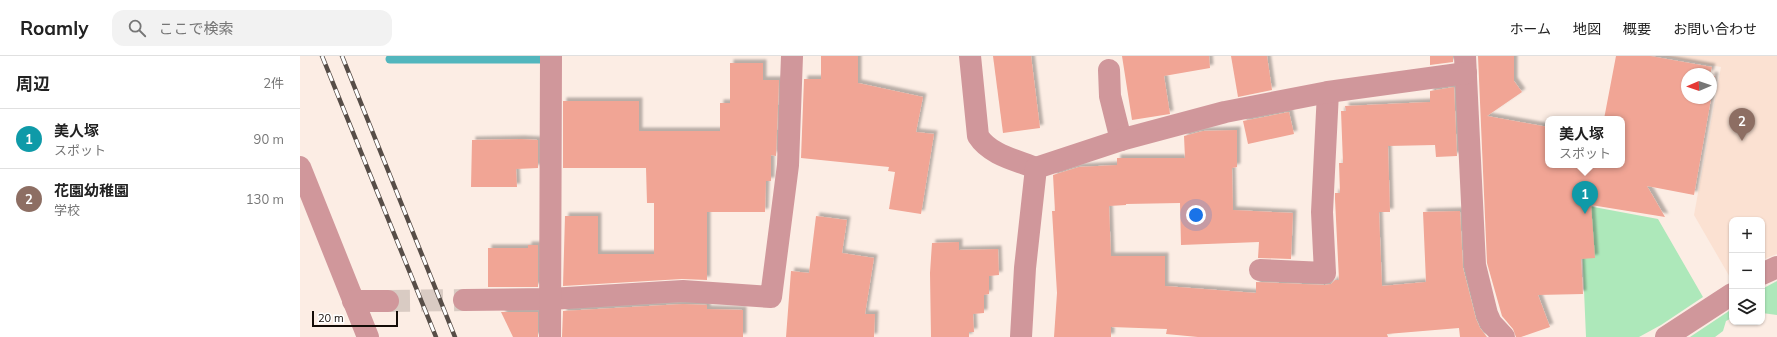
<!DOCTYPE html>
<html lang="ja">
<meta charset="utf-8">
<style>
:root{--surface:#fff;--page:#f2f2f2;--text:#222;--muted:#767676;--line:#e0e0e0;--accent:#2563eb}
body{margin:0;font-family:Mulish,"Noto Sans JP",sans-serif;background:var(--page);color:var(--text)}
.controls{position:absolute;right:12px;bottom:12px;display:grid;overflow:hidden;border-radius:8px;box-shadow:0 1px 3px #0004}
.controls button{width:36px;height:36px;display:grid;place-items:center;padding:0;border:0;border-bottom:1px solid var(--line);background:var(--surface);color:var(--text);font:20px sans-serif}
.compass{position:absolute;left:1381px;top:12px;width:36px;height:36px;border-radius:50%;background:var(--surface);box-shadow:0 1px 3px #0004;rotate:268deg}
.scale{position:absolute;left:12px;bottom:10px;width:86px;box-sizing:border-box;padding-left:4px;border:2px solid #140c07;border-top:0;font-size:11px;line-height:14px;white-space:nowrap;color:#140c07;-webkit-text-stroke:3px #fff;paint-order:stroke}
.you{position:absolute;left:896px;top:159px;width:14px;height:14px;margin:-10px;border:3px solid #fff;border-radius:50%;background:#1a73e8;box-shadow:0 0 0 6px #1a73e833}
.badge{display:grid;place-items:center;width:26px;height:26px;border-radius:50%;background:var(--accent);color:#fff;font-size:13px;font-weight:700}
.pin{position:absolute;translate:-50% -33px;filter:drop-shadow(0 1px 2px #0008)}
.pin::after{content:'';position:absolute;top:21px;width:14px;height:12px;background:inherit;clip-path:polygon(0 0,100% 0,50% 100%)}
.popup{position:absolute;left:1245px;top:60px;width:80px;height:52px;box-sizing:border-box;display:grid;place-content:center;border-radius:8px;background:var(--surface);filter:drop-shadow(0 1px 3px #0005);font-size:13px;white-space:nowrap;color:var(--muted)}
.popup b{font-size:15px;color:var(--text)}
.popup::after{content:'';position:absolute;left:50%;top:100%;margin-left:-8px;border:8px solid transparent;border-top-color:var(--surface)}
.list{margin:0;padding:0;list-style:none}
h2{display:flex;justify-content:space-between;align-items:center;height:52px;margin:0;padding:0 16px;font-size:17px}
h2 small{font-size:13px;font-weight:400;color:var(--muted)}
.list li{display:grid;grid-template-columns:26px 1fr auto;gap:12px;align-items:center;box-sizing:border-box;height:60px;padding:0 16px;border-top:1px solid var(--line)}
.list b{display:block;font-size:15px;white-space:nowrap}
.list p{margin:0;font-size:13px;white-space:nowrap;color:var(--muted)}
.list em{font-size:13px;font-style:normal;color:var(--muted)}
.icon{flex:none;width:22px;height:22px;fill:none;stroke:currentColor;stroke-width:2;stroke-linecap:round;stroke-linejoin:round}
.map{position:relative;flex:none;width:1477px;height:281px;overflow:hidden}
header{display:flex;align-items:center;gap:24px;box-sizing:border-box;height:56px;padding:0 20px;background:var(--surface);border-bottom:1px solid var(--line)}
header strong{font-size:19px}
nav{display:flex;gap:22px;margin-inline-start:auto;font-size:14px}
.search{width:280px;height:36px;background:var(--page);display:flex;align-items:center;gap:10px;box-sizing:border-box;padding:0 14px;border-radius:12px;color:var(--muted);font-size:15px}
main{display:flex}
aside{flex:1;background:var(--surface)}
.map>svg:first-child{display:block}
</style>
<header>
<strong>Roamly</strong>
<div class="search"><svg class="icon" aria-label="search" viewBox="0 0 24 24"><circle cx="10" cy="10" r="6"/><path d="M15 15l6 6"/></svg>ここで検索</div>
<nav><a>ホーム</a><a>地図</a><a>概要</a><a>お問い合わせ</a></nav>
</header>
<main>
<aside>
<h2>周辺<small>2件</small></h2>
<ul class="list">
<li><span class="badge" style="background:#0f9aa8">1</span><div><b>美人塚</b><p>スポット</p></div><em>90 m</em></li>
<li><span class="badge" style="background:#8d6e63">2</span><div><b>花園幼稚園</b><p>学校</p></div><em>130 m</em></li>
</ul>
</aside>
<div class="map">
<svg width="1477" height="281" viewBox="0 0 1477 281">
<defs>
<filter id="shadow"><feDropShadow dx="3.5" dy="-3.5" stdDeviation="1" flood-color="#0004"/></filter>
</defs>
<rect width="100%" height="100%" fill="#fcede4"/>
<path fill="#fbe1d2" d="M1363,0H1477V198L1462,204V164H1432V222L1431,223L1394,159L1421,11Z"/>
<g fill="#ade8ba">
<path d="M1267,146L1358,163L1403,241L1361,269L1339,281H1286L1282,187Z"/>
<path d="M1477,225V259L1462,257V233Z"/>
<path d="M1432,253V262L1426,265L1423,275L1415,281H1390Z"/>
</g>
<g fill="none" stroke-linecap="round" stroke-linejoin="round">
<path stroke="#52b6bd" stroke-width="9" d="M90,3H242"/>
</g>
<g fill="#f1a595" filter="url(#shadow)">
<path d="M521,0H558V27L623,41L616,76L634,78L621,158L589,153L595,116L588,115L589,111L501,102L504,23H521Z"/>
<path d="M693,0H731L740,72L703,77Z"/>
<path d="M822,0H909L910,12L864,20L870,58L832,64Z"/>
<path d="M931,0H967L972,34L938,41Z"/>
<path d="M1130,0H1153V6L1130,9Z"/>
<path d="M1178,0H1214V25L1222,36L1187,60L1248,71V109H1322V63H1304L1316,0H1350L1412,11L1410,18H1387V42H1411V19L1415,20L1394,139L1347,130L1365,161L1291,149L1295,202L1281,203L1283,238L1238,239L1250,271L1221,281H1216L1213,273L1202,260L1187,207Z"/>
<path d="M430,7H463V24H479L476,100L471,99V125H466L465,156H407V224L382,223L263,230L265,160H298V198H354V147H347L346,112H263V45H339V75H420V47H430Z"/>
<path d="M1154,31L1157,100L1136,101L1135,89L1088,90L1090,156H1079L1082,230L1126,226L1123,156L1160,155L1163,212L1176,263L1180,272L1187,281H1160L1159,272L1087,278L1088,281H898L866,278L867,273L811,271V281H754L757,237L752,155H755L753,119L779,111L817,109V102H885L884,80L903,75L937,74V111L932,112L933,154L993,157L991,203L958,202L959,186L881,189L880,147L826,148V149L809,150L811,200H865V230L956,237V226L1025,229L1031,228L1035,224H1039L1035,143V137H1040L1039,107H1043L1041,55H1046L1045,50L1130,46V35Z"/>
<path d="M989,56L994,78L948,88L943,65Z"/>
<path d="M221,83L238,84V112L216,113L217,131H171L172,84Z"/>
<path d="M516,160L547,164L542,197L574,202L565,258H575L574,281H486L491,215L509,217Z"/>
<path d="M659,186V194L698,193L699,219L689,220V238L684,239V257L673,258L674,276H669V281H631L630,217L632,187Z"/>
<path d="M228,189H238V231H188V192H228Z"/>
<path d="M383,248L407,249V253L443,254V281H262L263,255Z"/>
<path d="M201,256H238V281H213Z"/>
</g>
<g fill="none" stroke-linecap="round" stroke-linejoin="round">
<path stroke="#d9cbc3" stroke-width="22" stroke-dasharray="22 11" stroke-linecap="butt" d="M88,245L164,244"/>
<g stroke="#d0979b" stroke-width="22">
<path d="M670,0L678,80C690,99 716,104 736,112"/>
<path d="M1165,0L1175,209L1187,258L1191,267L1204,281"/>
<path d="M809,14L810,40L821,84"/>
<path d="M0,111L68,281"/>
<path d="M960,214L1025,217L1022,156L1028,36"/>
<path d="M1462,218L1477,211"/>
<path d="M164,244L250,243L383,235L471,241L488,109L492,0"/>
<path d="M53,245H88"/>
<path d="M250,281L251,0"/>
<path d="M721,281L725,212L736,112L824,83L925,56L1028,36L1166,17"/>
<path d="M1366,281L1432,238"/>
</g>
<g stroke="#574d47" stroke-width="4.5">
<g id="rail">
<path d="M22,0L136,281"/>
<path d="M42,0L155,281"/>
</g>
</g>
<use href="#rail" stroke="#fff" stroke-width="3" stroke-dasharray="9" stroke-linecap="butt"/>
</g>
</svg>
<div class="controls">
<button>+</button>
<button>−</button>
<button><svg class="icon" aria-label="layers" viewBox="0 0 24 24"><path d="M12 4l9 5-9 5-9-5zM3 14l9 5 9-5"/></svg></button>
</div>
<svg class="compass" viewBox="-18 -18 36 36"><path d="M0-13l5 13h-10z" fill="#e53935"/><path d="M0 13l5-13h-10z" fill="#767676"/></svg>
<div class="scale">20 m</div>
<div class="you"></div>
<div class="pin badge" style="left:1285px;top:158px;background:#0f9aa8">1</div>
<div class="popup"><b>美人塚</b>スポット</div>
<div class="pin badge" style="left:1442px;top:85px;background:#8d6e63">2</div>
</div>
</main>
